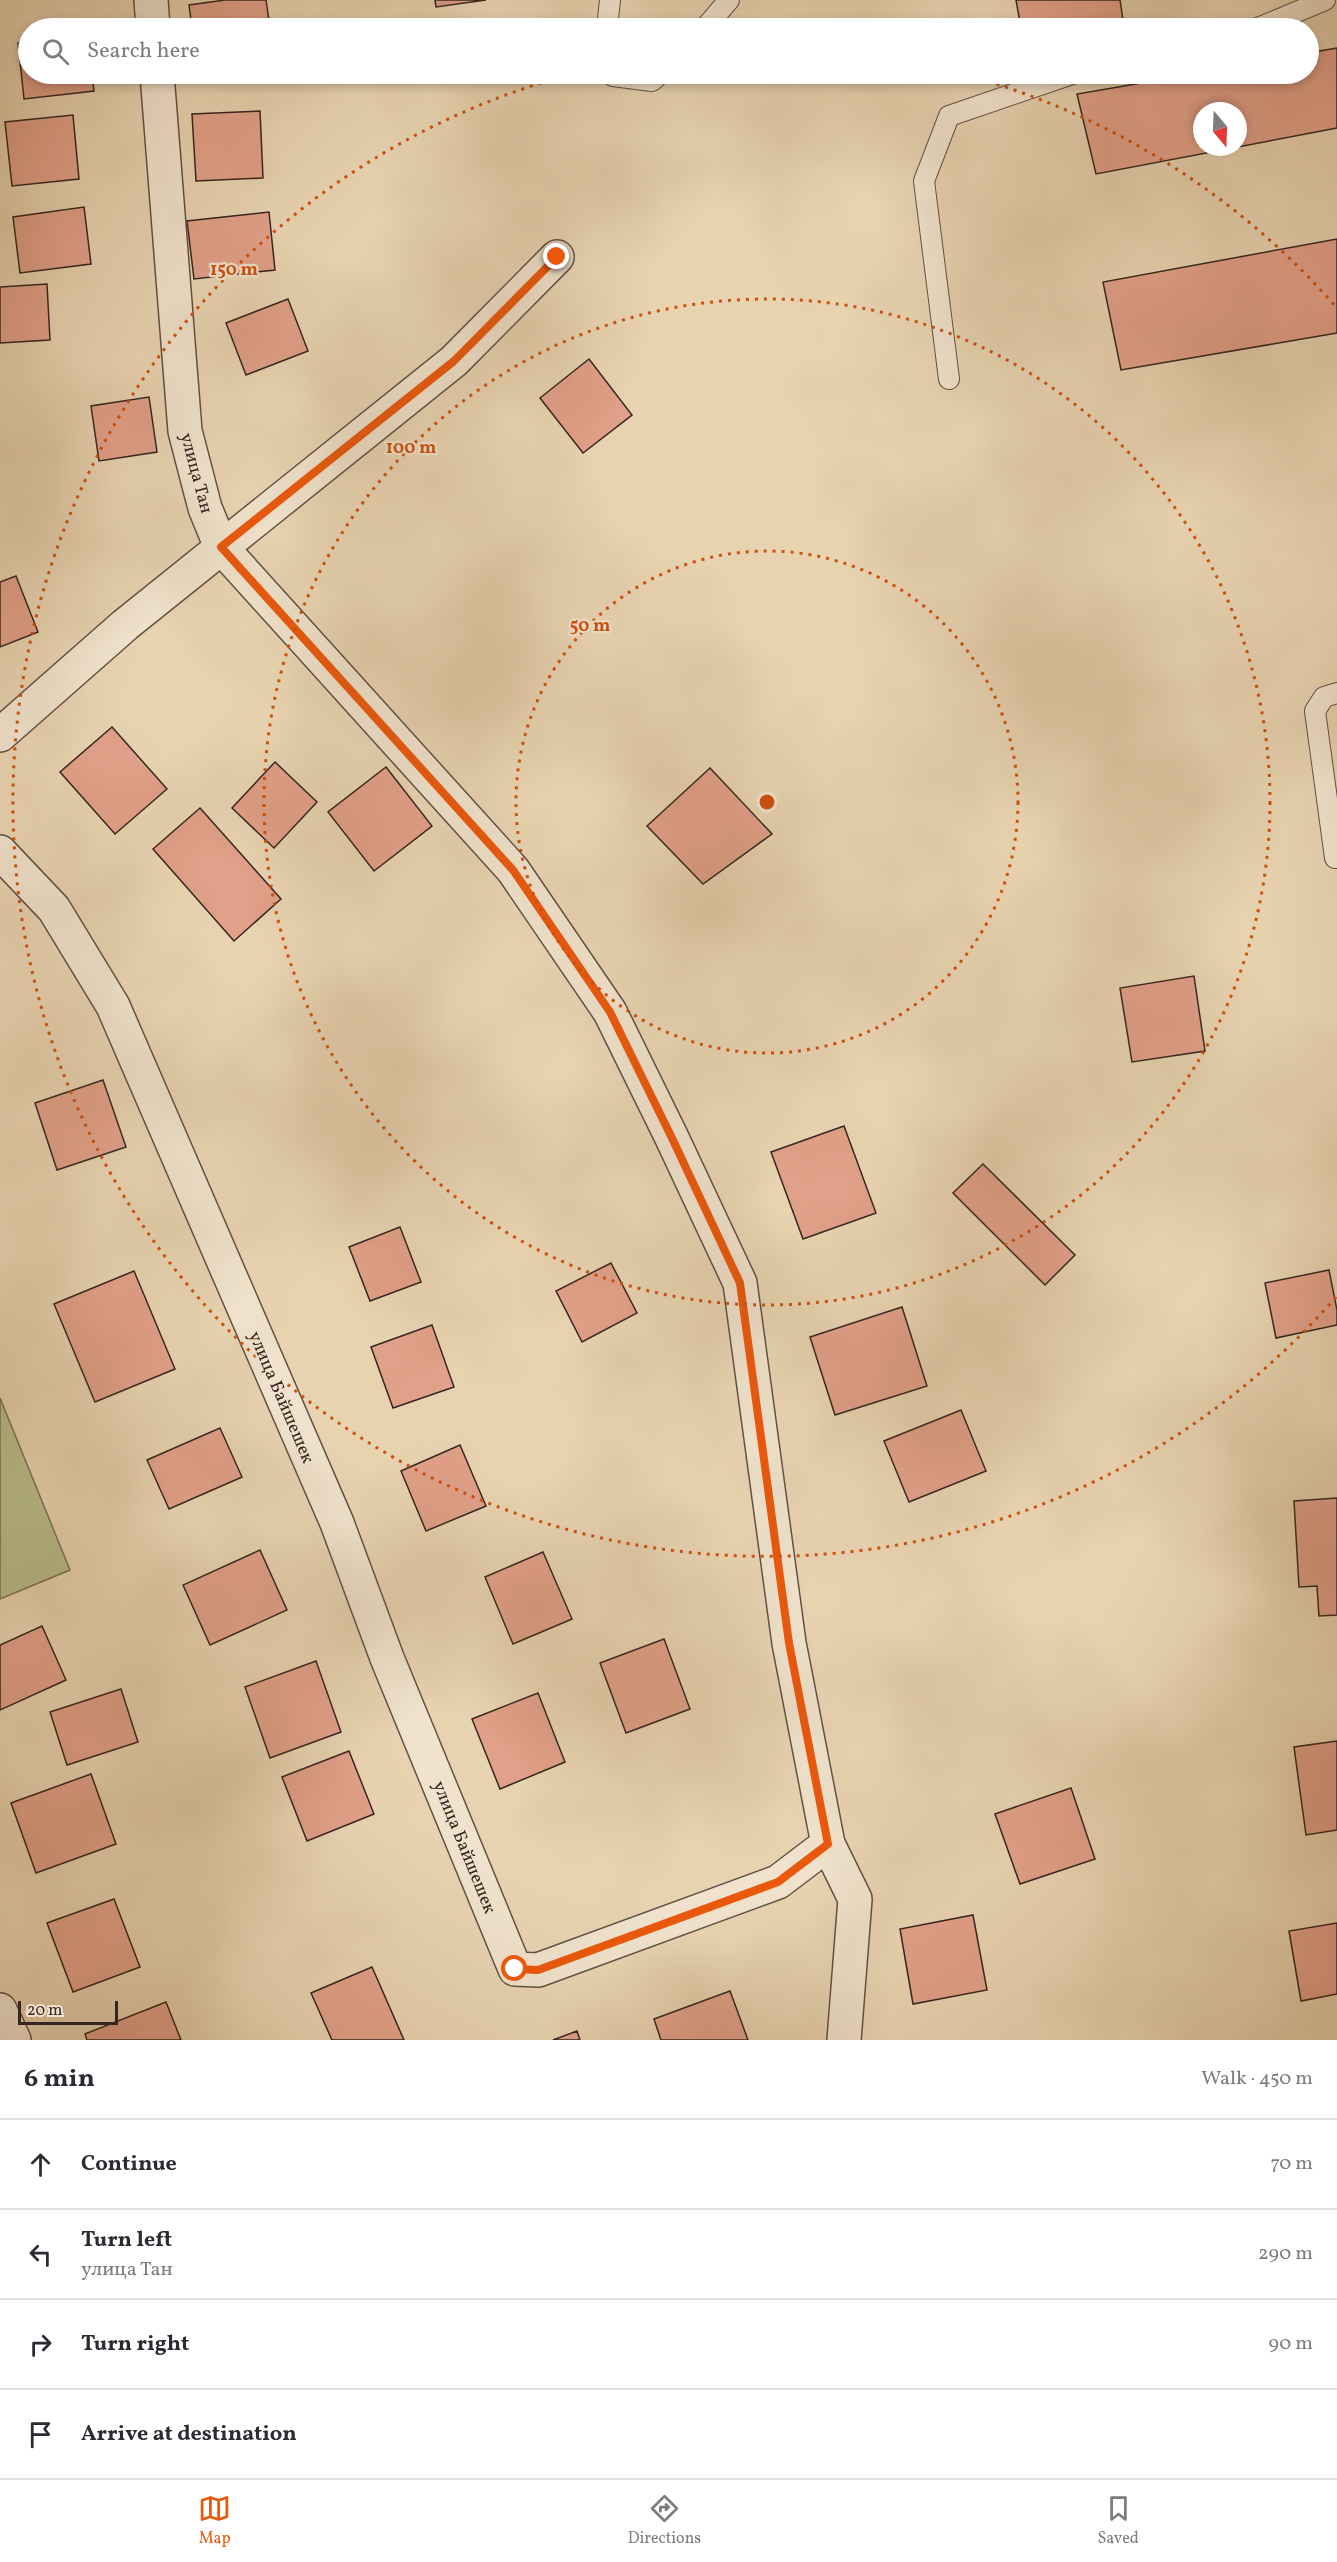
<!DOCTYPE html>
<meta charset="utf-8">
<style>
:root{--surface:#fff;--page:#f2f2f3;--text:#2b2b33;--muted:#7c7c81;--line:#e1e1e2;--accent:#ea580c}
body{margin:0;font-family:Vollkorn,serif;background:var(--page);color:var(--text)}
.compass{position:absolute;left:1193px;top:102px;width:54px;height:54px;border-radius:50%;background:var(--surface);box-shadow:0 3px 9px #0003;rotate:161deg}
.scale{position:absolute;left:18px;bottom:15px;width:100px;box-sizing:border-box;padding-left:6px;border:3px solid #352621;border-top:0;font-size:16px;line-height:21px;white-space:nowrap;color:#352621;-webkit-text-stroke:4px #f0e2cc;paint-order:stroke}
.stop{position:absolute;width:18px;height:18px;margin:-14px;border:4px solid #ea580c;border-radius:50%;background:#fff}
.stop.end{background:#ea580c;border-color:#fff;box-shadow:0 2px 6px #0008}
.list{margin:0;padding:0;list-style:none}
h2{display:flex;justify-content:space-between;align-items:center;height:78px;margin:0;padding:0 24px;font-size:26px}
h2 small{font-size:20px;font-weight:400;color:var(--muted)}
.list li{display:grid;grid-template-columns:39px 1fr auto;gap:18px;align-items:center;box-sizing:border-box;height:90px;padding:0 24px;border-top:2px solid var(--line)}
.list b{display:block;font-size:22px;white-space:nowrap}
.list p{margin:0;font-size:20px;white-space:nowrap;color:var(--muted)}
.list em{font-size:20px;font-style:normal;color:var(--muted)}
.icon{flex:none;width:33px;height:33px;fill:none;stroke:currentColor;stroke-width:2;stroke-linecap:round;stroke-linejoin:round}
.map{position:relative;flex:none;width:1337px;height:2040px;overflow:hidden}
.search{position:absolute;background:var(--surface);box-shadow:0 3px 9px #0003;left:18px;right:18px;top:18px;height:66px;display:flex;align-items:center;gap:15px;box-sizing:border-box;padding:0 21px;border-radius:33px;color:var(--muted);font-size:22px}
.sheet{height:438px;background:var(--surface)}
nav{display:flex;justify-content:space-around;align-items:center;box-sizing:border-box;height:84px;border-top:2px solid var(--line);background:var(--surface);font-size:16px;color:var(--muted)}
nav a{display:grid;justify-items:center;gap:3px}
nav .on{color:var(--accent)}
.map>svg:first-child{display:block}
</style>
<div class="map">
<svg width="1337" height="2040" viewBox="0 0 1337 2040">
<rect width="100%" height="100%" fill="#e8d3b1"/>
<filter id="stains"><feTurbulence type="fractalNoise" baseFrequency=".00333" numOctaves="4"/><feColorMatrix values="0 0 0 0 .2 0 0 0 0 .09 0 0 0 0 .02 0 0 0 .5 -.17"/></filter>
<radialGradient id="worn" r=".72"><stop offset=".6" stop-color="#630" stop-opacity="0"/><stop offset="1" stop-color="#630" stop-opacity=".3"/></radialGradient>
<path fill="#b8bc8a" stroke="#767156" stroke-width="1.5" d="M0,1398L70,1570L0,1599Z"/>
<g fill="#e1a089" stroke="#352621" stroke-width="1.5" fill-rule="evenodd">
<path d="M225,0H266L270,28H192L189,5Z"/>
<path d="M435,0H486L436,7Z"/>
<path d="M1016,0H1120L1123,20L1083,28H1021Z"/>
<path d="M28,42V74H92L94,91L24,99L18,43Z"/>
<path d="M1337,48V128L1096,174L1077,94L1194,74H1308V53ZM1202,111H1238V147H1202Z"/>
<path d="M260,111L263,178L196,181L192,114Z"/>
<path d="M73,115L79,179L12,186L5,122Z"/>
<path d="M84,207L91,264L20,273L13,217Z"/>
<path d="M269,212L275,270L194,279L187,221Z"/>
<path d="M1337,239V333L1121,370L1103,282Z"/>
<path d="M47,284L50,340L0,343V287Z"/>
<path d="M288,299L308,351L246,375L226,323Z"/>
<path d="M589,359L632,415L583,453L540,398Z"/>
<path d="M149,397L157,452L99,461L91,406Z"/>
<path d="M16,576L38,632L0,647V582Z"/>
<path d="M112,727L167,789L115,834L60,772Z"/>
<path d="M275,762L317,802L274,848L232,808Z"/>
<path d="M386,767L432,826L374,871L328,812Z"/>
<path d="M710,768L772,834L703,884L647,826Z"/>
<path d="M200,808L281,899L234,941L153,849Z"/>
<path d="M1194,976L1205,1051L1132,1062L1120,988Z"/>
<path d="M103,1080L126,1147L57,1170L35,1103Z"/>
<path d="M844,1126L876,1213L803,1239L771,1152Z"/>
<path d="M983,1164L1075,1255L1045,1285L953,1193Z"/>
<path d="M400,1227L421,1282L370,1301L349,1247Z"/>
<path d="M611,1263L637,1313L582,1342L556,1291Z"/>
<path d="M1329,1270L1337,1310V1325L1276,1338L1265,1283Z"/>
<path d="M134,1271L175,1369L95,1402L54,1304Z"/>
<path d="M902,1307L927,1386L835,1415L810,1337Z"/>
<path d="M432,1325L454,1387L393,1408L371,1347Z"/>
<path d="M961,1410L986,1471L909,1502L884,1441Z"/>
<path d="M220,1428L242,1477L169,1509L147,1460Z"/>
<path d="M460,1445L486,1506L426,1531L401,1471Z"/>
<path d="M1337,1498V1615L1319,1616L1317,1586L1299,1587L1294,1501Z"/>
<path d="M260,1550L287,1610L210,1645L183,1585Z"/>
<path d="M543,1552L572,1619L513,1644L485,1577Z"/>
<path d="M42,1626L66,1680L0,1710V1645Z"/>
<path d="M664,1639L690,1709L626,1733L600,1663Z"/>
<path d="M316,1661L341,1732L270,1758L245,1687Z"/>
<path d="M121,1689L138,1742L67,1765L50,1712Z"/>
<path d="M538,1693L565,1762L500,1789L472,1719Z"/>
<path d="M1337,1741V1830L1306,1835L1294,1747Z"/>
<path d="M349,1751L374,1814L307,1841L282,1777Z"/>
<path d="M91,1774L116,1844L36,1873L11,1803Z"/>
<path d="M1071,1788L1095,1859L1020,1884L995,1814Z"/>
<path d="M114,1899L140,1967L73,1992L47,1923Z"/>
<path d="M973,1915L987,1990L913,2004L900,1929Z"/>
<path d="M1337,1923V1994L1301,2001L1289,1931Z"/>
<path d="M372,1967L404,2040H332L311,1993Z"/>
<path d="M730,1991L748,2040H661L654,2019Z"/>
<path d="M166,2002L181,2040H87L85,2034Z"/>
<path d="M577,2031L580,2040H553Z"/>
</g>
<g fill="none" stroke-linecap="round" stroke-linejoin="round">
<g stroke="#625145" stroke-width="22">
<g id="lane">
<path d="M607,28L610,0"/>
<path d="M705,28L729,0"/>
<path d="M1258,28L1325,0"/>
<path d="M612,74L613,76L652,81L660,74"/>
<path d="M949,379L924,181L949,116L1072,74"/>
<path d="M1335,858L1315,711L1324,697L1337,693"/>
</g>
</g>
<g stroke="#625145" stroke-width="36">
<g id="street">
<path d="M151,0L153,28"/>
<path d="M157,74L185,431L205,508L221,547L513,870L610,1012L671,1136L740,1283L789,1643L828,1844"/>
<path d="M0,735L125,625L454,361L557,257"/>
<path d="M0,852L54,909L113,1006L337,1523L387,1658L515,1969L538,1970L778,1882L828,1844L855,1899L844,2040"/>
<path d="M0,2010L14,2040"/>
</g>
</g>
<use href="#lane" stroke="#f0e2cc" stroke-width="20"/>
<use href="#street" stroke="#f0e2cc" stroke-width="33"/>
</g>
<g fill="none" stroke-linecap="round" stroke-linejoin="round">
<path stroke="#ea580c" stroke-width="8" d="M515,1969L538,1970L778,1882L828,1844L789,1643L740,1283L671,1136L610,1012L513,870L221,547L454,361L557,257"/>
</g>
<g fill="none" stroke="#cd510f" stroke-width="3" stroke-dasharray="3 6">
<circle cx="767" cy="802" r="251"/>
<circle cx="767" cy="802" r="503"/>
<path d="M1336 1297A754 754 0 1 1 572 74M962 74A754 754 0 0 1 1336 307"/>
</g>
<g text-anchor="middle" stroke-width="4.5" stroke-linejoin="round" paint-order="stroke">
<g font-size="18" fill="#352621" stroke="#f0e2cc">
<text transform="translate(197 473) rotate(75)" y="6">улица Тан</text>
<text transform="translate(282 1397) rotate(67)" y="6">улица Байшешек</text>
<text transform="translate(465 1847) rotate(68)" y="6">улица Байшешек</text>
</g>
</g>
<circle cx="767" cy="802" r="9" fill="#cd510f" stroke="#f0e2cc" stroke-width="3"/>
<g font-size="18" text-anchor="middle" font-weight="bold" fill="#cd510f" stroke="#f0e2cc" stroke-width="4.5" stroke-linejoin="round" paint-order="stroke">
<text x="234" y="275">150 m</text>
<text x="411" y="453">100 m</text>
<text x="590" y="631">50 m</text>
</g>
<rect width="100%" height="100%" filter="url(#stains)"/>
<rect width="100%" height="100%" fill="url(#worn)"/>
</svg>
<svg class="compass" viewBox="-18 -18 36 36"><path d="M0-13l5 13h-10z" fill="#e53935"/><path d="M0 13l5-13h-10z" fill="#7c7c81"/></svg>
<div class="scale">20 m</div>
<div class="stop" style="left:515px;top:1969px"></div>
<div class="stop end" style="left:557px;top:257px"></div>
<div class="search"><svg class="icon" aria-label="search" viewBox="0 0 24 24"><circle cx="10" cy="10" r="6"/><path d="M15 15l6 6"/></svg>Search here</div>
</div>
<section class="sheet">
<h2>6 min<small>Walk · 450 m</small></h2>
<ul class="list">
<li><svg class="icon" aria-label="ahead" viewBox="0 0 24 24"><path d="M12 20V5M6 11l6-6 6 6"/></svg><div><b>Continue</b></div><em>70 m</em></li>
<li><svg class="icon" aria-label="left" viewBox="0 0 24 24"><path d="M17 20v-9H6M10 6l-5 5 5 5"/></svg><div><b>Turn left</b><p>улица Тан</p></div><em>290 m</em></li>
<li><svg class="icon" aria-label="right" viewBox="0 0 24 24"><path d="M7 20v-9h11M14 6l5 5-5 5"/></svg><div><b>Turn right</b></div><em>90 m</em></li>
<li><svg class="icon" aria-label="arrive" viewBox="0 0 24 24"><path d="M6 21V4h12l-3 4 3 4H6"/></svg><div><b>Arrive at destination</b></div></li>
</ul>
</section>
<nav>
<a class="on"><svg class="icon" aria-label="map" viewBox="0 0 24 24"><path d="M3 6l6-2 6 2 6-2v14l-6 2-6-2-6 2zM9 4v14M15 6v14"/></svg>Map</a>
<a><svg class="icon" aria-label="directions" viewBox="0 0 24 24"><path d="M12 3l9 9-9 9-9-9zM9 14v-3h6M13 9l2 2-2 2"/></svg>Directions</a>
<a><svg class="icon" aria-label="saved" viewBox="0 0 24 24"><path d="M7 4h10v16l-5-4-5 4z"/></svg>Saved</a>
</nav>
